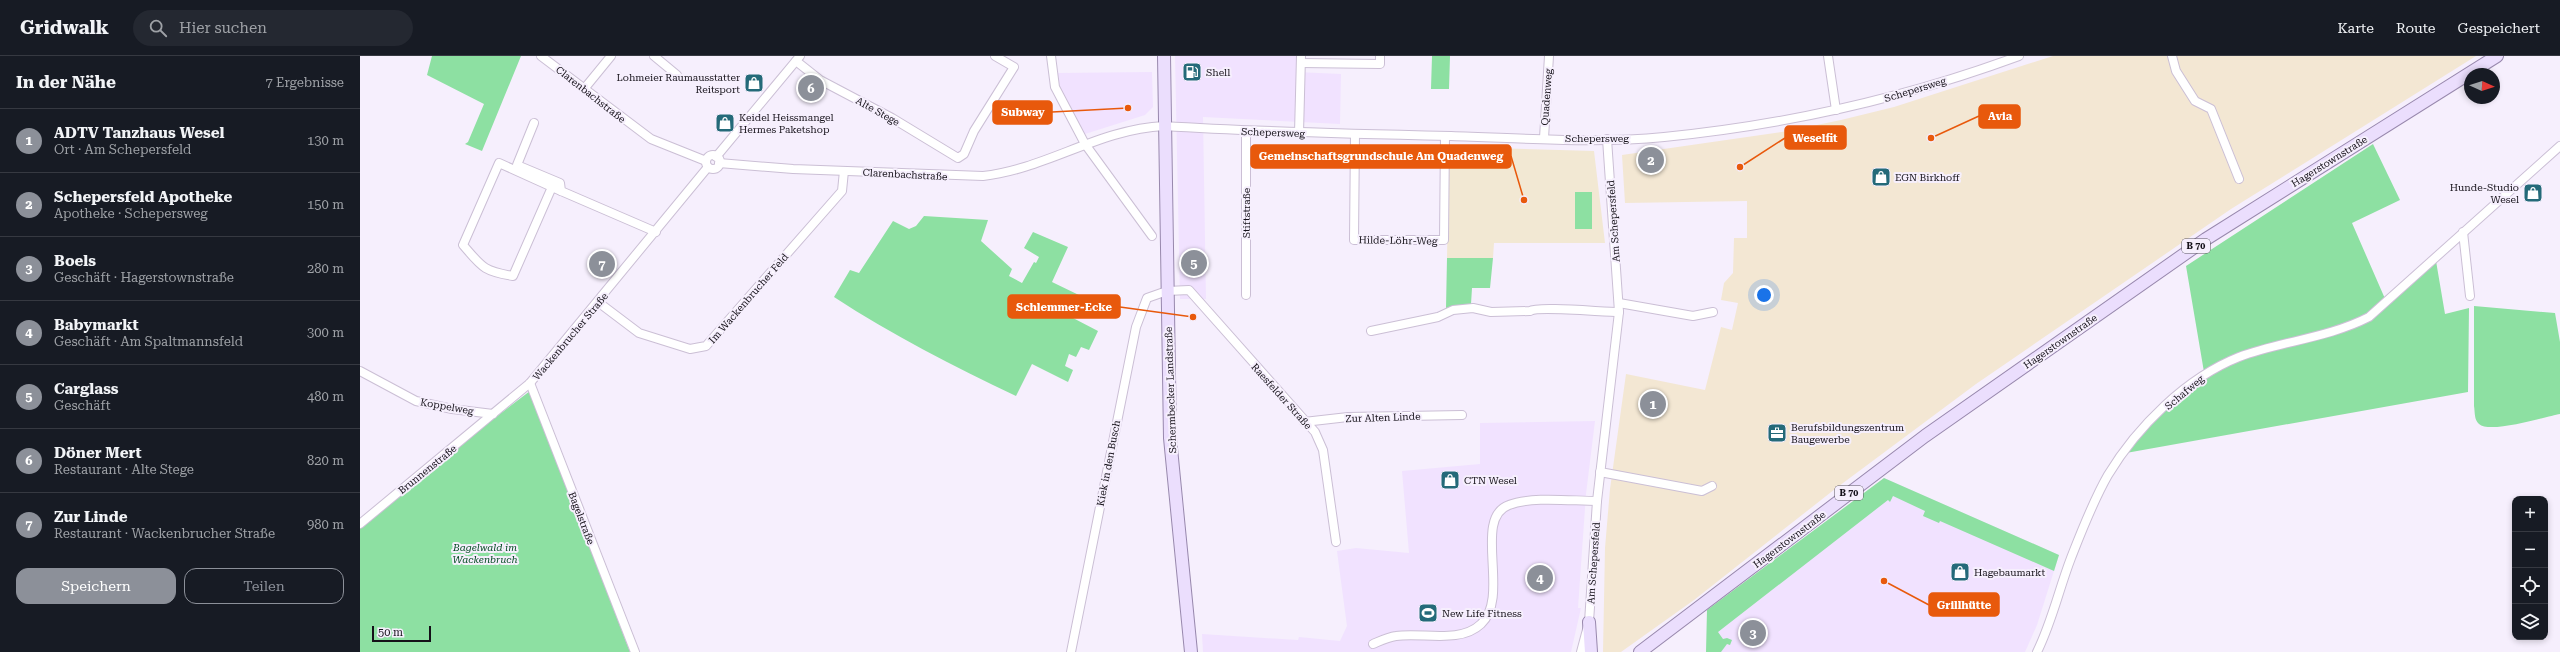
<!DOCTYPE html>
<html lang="de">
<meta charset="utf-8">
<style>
:root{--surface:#171b24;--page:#242831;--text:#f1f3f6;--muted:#9ea1a6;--line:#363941;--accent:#8c9099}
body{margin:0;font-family:"Roboto Serif",serif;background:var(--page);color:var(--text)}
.controls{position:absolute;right:12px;bottom:12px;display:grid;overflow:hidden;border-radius:8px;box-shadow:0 2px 6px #0003}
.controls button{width:36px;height:36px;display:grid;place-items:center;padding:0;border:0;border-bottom:1px solid var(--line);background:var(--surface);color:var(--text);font:20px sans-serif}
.compass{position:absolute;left:2104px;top:12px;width:36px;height:36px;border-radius:50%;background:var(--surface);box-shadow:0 2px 6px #0003;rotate:93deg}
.scale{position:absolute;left:12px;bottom:10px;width:59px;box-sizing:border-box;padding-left:4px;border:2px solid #151119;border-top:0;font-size:11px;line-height:14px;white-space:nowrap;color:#151119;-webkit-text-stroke:3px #f6effd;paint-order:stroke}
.you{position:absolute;left:1404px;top:239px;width:14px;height:14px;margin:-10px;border:3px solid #fff;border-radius:50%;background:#1a73e8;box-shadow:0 0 0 6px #1a73e833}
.badge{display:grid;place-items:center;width:26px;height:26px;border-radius:50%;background:var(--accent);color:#fff;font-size:13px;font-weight:700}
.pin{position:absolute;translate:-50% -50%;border:2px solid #fff;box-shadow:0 1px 4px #0006}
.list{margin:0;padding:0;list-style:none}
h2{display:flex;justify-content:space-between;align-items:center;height:52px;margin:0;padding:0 16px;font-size:17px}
h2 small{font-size:13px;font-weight:400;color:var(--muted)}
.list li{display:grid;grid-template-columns:26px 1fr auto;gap:12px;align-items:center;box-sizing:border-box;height:64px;padding:0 16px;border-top:1px solid var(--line)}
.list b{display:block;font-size:15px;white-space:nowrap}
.list p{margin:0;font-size:13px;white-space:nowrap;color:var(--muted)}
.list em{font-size:13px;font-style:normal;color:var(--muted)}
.actions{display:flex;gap:8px;padding:12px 16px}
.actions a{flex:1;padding:9px 0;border:1px solid var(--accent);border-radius:12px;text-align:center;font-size:14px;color:var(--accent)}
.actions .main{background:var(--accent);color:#fff}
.icon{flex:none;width:22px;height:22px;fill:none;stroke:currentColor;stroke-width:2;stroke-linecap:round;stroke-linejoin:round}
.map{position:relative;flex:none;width:2200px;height:596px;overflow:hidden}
header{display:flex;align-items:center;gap:24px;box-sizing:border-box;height:56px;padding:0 20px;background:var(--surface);border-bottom:1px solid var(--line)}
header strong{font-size:19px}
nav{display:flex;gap:22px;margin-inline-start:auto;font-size:14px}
.search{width:280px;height:36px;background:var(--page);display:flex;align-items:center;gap:10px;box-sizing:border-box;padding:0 14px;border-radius:22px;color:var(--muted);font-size:15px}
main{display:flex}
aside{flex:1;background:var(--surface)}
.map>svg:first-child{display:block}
</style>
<header>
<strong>Gridwalk</strong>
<div class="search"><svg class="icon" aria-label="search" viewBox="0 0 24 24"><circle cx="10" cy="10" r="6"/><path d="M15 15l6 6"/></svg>Hier suchen</div>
<nav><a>Karte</a><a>Route</a><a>Gespeichert</a></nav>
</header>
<main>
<aside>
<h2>In der Nähe<small>7 Ergebnisse</small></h2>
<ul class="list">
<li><span class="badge">1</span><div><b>ADTV Tanzhaus Wesel</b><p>Ort · Am Schepersfeld</p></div><em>130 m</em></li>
<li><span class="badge">2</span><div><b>Schepersfeld Apotheke</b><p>Apotheke · Schepersweg</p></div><em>150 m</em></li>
<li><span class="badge">3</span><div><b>Boels</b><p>Geschäft · Hagerstownstraße</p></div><em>280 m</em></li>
<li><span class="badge">4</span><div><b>Babymarkt</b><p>Geschäft · Am Spaltmannsfeld</p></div><em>300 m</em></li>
<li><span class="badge">5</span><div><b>Carglass</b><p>Geschäft</p></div><em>480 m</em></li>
<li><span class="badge">6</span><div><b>Döner Mert</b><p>Restaurant · Alte Stege</p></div><em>820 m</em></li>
<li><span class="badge">7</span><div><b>Zur Linde</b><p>Restaurant · Wackenbrucher Straße</p></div><em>980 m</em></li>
</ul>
<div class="actions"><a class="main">Speichern</a><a>Teilen</a></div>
</aside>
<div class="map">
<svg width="2200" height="596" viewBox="0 0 2200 596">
<rect width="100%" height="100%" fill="#f6effd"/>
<g fill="#f1e2ff">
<path d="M815,0H936V16L981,18L980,68L843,61L846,243H820Z"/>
<path d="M792,16L793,51L785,59L725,78L722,77L699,31L697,17Z"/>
<path d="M1235,365L1226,438L1218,552H1221L1211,596H843L842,578L938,584L939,581L980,585L987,570L977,495L996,492L1049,497L1042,415L1120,408V367Z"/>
<path d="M1524,422L1699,499L1677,569L1665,596H1348V559Z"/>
</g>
<path fill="#f3e7d3" d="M1693,0H2116L1871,153L1616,328L1475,433L1334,544L1261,596H1243L1245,492L1250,433L1266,318L1345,334L1361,271L1372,274L1378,247L1361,244L1364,227L1373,217L1374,182H1387V145L1265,147L1262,99L1428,75L1481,64L1534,51Z"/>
<path fill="#f2e8d3" d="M1089,91L1234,95L1245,187H1134L1133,202H1087Z"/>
<g fill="#8de0a2">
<path d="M72,0H161L122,95L105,88L108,86L124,48L67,19Z"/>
<path d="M1072,0H1090L1089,33H1071Z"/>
<path d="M2013,88L2040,144L1992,167L2026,245L2007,259L1844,316L1826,210Z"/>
<rect x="1215" y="136" width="17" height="37"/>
<path d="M564,160L628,164L621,185L652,213L649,220L662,227L674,206L676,207L679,201L664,192L673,176L708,191L692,226L723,241L713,262L738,275L729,294L721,291L716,301L709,298L705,310L713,314L708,326L672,308L656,340C593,310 532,279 474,241L490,214L499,217L533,165L549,173L556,170Z"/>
<path d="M1087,202H1133L1130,232H1112L1111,248L1086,252Z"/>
<path d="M2076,205L2085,258L2109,252L2108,336L1766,397L1800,359L1847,320L1880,304L1994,272Z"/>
<path d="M2114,250L2195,257L2200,286V358C2184,361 2130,378 2119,368C2114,364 2115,356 2114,350Z"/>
<path d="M170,335L270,596H0V472L93,394Z"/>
<path d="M1524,422L1699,499L1694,515L1580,465L1579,467L1563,460L1565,455L1533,440L1530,446L1528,444L1358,576L1363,583L1367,582L1372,584L1370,589L1367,588L1361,596H1346L1347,554Z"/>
</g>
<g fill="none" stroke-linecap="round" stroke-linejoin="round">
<g stroke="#cbbfd5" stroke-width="10">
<g id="minor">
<path d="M181,0L291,83L346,105"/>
<path d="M294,0L317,19"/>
<path d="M691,0L695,31L725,88L792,180"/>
<path d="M1468,0L1476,54"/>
<path d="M1812,0L1816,15L1835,45L1851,53L1879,123"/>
<path d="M436,5L460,24L532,62L598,102L604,98L614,75L654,11L635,0"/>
<path d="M941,7L1020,8V0"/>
<path d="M224,33L251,0"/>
<path d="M174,67L157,109L200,127L201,135L296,176"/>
<path d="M886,75V239"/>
<path d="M939,77L941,0"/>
<path d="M995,78L994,184H1084L1085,80"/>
<path d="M1184,82L1189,0"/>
<circle cx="353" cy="106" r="7"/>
<path d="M356,101L440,0"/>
<path d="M359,107L433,113L623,120C686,113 739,73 804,70C899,76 995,78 1091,80C1161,82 1234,88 1304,81C1425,69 1545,42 1659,0"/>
<path d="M192,131L153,220C123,215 122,211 103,189L139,107L201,135"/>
<path d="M2103,176L2110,240"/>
<path d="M238,246L279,277L330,293L346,290L482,135L484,115"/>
<path d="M1259,247L1333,260L1353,256"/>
<path d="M1011,275L1078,261L1093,254L1113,252L1131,256L1170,255C1178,250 1243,256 1259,256"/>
<path d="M0,315L56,345L92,353L133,358"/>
<path d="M170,327L275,596"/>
<path d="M944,366L988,361L1102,359"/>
<path d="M1240,416L1342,435L1352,430"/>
<path d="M0,468L170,327L348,111"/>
<path d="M1013,588C1020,585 1028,581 1036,580C1062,576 1100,588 1121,568C1151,541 1112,462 1149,449C1172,440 1212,445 1237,445"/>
<path d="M711,596L776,271L787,242L807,235L829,234L955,376L963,394L976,486"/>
<path d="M1221,596L1229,566L1237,445L1259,256L1247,83"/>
<path d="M1677,596C1692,566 1699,533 1711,502C1722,474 1733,445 1748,419C1777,371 1826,322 1879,301C1922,285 1968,282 2009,261L2200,90"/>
</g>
</g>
<g stroke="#9888ad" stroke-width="14">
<g id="primary">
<path d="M804,0L810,382L831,596"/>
<path d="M1229,566L1231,596"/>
<path d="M1280,596L1565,380L1846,183L2137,0"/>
</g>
</g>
<use href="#minor" stroke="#fff" stroke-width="8"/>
<use href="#primary" stroke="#ebdefd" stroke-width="12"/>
</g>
<defs>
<g id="fuel-square" transform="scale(1)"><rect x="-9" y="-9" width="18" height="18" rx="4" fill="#246a79" stroke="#f6effd"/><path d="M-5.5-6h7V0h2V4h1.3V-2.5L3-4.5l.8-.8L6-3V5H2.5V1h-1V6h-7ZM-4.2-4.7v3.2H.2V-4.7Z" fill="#fff"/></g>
<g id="shop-square" transform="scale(1)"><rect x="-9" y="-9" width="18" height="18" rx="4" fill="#246a79" stroke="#f6effd"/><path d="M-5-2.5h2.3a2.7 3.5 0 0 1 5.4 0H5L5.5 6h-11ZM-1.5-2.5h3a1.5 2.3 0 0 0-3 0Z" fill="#fff"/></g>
<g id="office-square" transform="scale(1)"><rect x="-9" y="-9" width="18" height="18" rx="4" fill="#246a79" stroke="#f6effd"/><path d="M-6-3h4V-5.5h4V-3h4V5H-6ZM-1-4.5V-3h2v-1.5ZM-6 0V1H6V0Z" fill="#fff"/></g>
<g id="stadium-square" transform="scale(1)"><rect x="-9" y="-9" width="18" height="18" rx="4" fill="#246a79" stroke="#f6effd"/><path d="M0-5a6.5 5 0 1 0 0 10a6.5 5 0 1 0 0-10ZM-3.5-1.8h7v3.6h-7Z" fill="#fff"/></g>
</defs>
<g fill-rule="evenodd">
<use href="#fuel-square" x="832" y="16"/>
<use href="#shop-square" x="394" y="27"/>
<use href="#shop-square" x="365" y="67"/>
<use href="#shop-square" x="1521" y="121"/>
<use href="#shop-square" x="2173" y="137"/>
<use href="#office-square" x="1417" y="377"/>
<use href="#shop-square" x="1090" y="424"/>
<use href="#shop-square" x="1600" y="516"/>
<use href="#stadium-square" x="1068" y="557"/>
</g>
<g text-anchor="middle" stroke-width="4" stroke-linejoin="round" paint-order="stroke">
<g fill="#f6effd" stroke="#58545d" stroke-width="1">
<rect x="1822" y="183" width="28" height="14" rx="3"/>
<rect x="1475" y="430" width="28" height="14" rx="3"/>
</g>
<g font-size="9" font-weight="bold" fill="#151119">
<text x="1836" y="193">B 70</text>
<text x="1489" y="440">B 70</text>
</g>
<g font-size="10" fill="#151119" stroke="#f6effd" text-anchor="start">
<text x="846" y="20">Shell</text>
<text x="380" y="25" text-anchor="end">Lohmeier Raumausstatter<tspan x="380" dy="12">Reitsport</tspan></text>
<text x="379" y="65">Keidel Heissmangel<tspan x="379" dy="12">Hermes Paketshop</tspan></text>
<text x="1535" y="125">EGN Birkhoff</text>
<text x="2159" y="135" text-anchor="end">Hunde-Studio<tspan x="2159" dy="12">Wesel</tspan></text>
<text x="1431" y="375">Berufsbildungszentrum<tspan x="1431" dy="12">Baugewerbe</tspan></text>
<text x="1104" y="428">CTN Wesel</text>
<text x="1614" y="520">Hagebaumarkt</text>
<text x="1082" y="561">New Life Fitness</text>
</g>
<g font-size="10" fill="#151119" stroke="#f6effd">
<text transform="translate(1555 33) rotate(-17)" y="4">Schepersweg</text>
<text transform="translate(231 38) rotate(38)" y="4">Clarenbachstraße</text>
<text transform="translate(1186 41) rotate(-86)" y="4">Quadenweg</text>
<text transform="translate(518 55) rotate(29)" y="4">Alte Stege</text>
<text transform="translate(913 76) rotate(2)" y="4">Schepersweg</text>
<text x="1237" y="86">Schepersweg</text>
<text transform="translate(1969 105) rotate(-32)" y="4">Hagerstownstraße</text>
<text transform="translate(545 118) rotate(3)" y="4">Clarenbachstraße</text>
<text transform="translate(886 157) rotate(-90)" y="4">Stiftstraße</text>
<text transform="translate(1253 165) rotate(-94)" y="4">Am Schepersfeld</text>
<text transform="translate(1038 184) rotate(1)" y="4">Hilde-Löhr-Weg</text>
<text transform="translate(388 242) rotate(-49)" y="4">Im Wackenbrucher Feld</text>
<text transform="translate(210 280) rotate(-50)" y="4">Wackenbrucher Straße</text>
<text transform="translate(1700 285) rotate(-35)" y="4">Hagerstownstraße</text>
<text transform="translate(810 334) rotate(-92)" y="4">Schermbecker Landstraße</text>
<text transform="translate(1824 336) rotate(-40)" y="4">Schafweg</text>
<text transform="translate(922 340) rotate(48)" y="4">Raesfelder Straße</text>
<text transform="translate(87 350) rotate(10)" y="4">Koppelweg</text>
<text transform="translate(1023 361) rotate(-2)" y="4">Zur Alten Linde</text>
<text transform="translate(748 407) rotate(-79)" y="4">Kiek in den Busch</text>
<text transform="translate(67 413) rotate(-39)" y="4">Brunnenstraße</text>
<text transform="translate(222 462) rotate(69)" y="4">Bagelstraße</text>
<text transform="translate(1429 483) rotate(-37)" y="4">Hagerstownstraße</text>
<text transform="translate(1233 507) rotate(-86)" y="4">Am Schepersfeld</text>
</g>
<g font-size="10" font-style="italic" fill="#024a21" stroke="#f6effd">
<text x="125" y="495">Bagelwald im<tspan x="125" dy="12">Wackenbruch</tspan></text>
</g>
</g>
<path fill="none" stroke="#e8590c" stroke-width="1.5" d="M768 52L692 56M1571 82L1619 60M1380 111L1425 82M1164 144L1151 100M833 261L760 251M1524 525L1569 549"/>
<g fill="#e8590c" stroke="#f6effd" stroke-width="1.5">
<circle cx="768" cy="52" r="4"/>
<circle cx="1571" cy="82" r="4"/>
<circle cx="1380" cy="111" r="4"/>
<circle cx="1164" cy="144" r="4"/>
<circle cx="833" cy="261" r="4"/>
<circle cx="1524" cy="525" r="4"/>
</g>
<g fill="#e8590c" stroke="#e8590c" stroke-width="1.5">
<rect x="633" y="45" width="59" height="23" rx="4"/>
<rect x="1619" y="49" width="41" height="23" rx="4"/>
<rect x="1425" y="70" width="61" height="23" rx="4"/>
<rect x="891" y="89" width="260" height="23" rx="4"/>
<rect x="648" y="239" width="112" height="23" rx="4"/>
<rect x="1569" y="537" width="70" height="23" rx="4"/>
</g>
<g font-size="11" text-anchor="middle" font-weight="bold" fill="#fff">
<text x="663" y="60">Subway</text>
<text x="1640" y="64">Avia</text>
<text x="1455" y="86">Weselfit</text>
<text x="1021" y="104">Gemeinschaftsgrundschule Am Quadenweg</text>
<text x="704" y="255">Schlemmer-Ecke</text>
<text x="1604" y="553">Grillhütte</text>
</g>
</svg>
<div class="controls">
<button>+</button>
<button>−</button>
<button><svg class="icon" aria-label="locate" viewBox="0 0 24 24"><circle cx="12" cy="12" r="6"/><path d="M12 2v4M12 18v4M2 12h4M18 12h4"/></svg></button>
<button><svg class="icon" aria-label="layers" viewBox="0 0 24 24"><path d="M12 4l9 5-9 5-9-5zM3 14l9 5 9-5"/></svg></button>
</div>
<svg class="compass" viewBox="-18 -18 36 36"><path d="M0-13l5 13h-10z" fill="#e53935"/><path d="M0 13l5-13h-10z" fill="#9ea1a6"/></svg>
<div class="scale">50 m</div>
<div class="you"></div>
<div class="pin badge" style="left:1293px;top:348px">1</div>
<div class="pin badge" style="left:1291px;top:104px">2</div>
<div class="pin badge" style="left:1393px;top:577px">3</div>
<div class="pin badge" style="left:1180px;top:522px">4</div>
<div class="pin badge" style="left:834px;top:207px">5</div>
<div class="pin badge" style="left:451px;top:32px">6</div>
<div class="pin badge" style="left:242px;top:208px">7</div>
</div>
</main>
